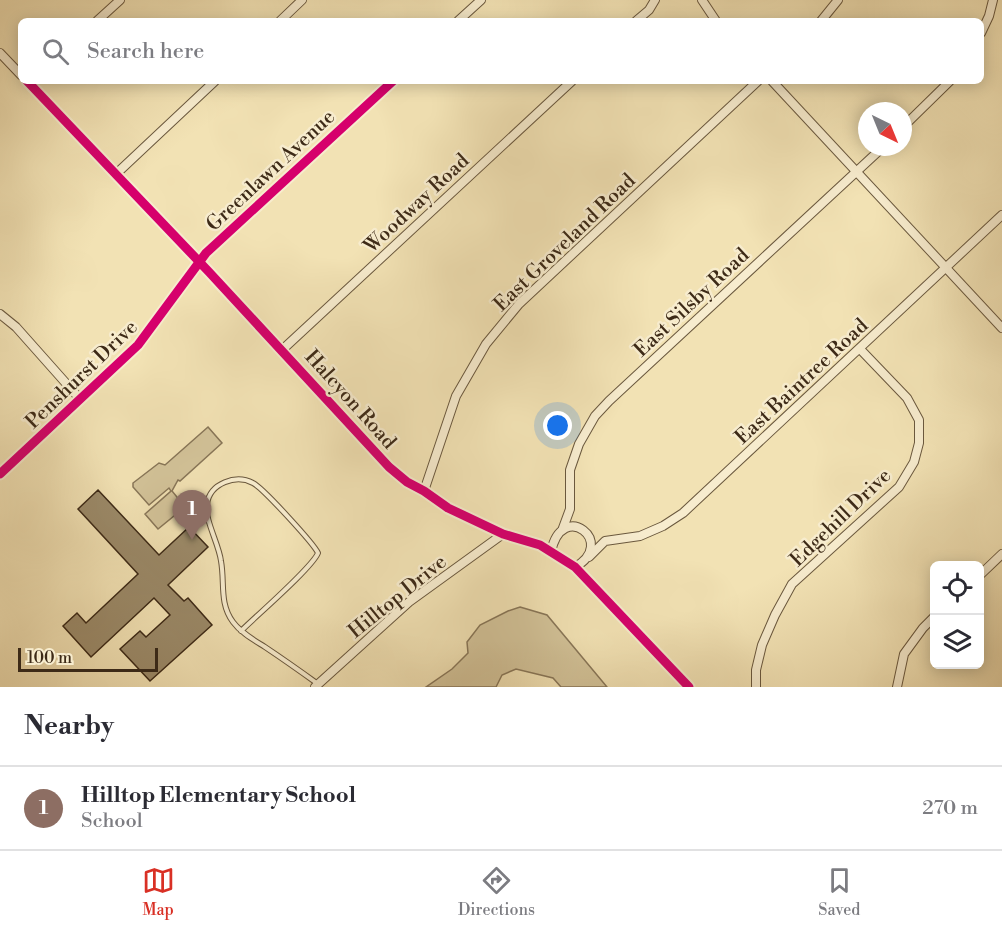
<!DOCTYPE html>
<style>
:root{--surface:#fff;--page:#f2f2f3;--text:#2b2b33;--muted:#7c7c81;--line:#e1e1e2;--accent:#d93025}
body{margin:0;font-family:"Libre Bodoni",serif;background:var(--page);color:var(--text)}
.controls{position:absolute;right:18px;bottom:18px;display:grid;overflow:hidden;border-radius:9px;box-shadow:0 3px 15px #0003}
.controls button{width:54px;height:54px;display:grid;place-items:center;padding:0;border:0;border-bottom:2px solid var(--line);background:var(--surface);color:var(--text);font:30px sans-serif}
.compass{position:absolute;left:858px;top:102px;width:54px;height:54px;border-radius:50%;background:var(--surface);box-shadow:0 3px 15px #0003;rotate:137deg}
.scale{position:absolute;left:18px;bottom:15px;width:140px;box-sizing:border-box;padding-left:6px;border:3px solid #3d2a17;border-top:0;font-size:16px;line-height:21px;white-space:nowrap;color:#3d2a17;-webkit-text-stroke:4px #f7ecce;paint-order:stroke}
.you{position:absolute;left:558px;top:426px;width:21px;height:21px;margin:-15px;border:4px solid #fff;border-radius:50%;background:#1a73e8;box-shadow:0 0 0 9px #1a73e833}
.badge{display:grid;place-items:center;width:39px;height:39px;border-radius:50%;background:var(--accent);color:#fff;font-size:20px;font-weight:700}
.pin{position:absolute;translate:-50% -50px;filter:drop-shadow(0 2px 3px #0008)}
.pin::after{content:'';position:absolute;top:32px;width:21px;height:18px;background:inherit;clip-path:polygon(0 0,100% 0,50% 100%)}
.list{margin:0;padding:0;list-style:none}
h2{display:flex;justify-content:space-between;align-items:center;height:78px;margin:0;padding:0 24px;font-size:26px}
h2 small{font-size:20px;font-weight:400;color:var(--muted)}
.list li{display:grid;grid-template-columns:39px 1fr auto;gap:18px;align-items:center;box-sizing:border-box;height:84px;padding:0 24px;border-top:2px solid var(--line)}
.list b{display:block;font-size:22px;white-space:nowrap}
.list p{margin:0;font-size:20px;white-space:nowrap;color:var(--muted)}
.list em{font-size:20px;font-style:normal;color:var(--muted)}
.icon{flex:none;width:33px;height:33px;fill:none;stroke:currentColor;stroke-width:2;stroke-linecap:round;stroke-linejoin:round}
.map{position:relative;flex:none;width:1002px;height:687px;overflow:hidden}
.search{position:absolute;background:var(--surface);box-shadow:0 3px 15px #0003;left:18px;right:18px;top:18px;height:66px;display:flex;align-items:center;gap:15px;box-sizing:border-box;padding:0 21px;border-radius:9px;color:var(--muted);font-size:22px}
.sheet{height:162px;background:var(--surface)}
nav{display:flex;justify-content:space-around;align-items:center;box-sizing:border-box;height:84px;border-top:2px solid var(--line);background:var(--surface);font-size:16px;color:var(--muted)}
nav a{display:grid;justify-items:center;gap:3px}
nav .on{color:var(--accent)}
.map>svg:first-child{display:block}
</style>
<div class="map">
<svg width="1002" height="687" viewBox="0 0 1002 687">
<rect width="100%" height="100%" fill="#f2e2b4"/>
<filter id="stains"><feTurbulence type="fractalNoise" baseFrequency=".00333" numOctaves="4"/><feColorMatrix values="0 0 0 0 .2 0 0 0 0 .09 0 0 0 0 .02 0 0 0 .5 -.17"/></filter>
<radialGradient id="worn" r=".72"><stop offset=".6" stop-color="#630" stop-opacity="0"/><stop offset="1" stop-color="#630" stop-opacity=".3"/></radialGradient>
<g fill="#d3c399" stroke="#887658" stroke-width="1.5">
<path d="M208,427L222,443L180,481L178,480L172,491L185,507L158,529L145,514L171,491L169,488L149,505L133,487V483L159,463L165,465Z"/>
<path d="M520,607L547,615L607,687H561L553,678L516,669L502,675L496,687H426L452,669L468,653L467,642L480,625L508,611Z"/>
</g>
<path fill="#9b8a69" stroke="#3d2a17" stroke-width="1.5" d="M98,490L159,555L189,527L208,547L168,585L184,601L188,598L212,625L150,681L120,649L140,631L146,637L170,615L154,598L91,657L63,626L77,613L86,623L138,574L78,509Z"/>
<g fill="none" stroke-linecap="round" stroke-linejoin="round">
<g stroke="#6a583e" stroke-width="6">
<path id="lane" d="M241,631C256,616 312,568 318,553C314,544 263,488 253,483C236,474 210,483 207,504C204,519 219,544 221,561C225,583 219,603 233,622C241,633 254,640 265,647C283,659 300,671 318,684"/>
</g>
<g stroke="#6a583e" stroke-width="10">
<g id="street">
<path d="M702,0L716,21"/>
<path d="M97,21L120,0"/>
<path d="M280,21L302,0"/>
<path d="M458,21L481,0"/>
<path d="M636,21L649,10L655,0"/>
<path d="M821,21L838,0"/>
<path d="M981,33L989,16L993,0"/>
<path d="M0,53L21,75"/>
<path d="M27,81L209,272L389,467L407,482L424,491L448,508L503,534L540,545L575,567L689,687"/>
<path d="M772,81L1002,328"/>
<path d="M903,127L950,81"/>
<path d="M116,174L215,81"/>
<path d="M0,314L16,327L80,399"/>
<path d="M282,350L572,81"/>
<path d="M0,474L138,345L206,253L393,81"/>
<path d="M424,491L456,396L486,344L519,304L758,81"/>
<path d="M563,528L570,509V470L579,444L595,416L609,401L883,147"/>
<path d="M551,552C562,498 618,543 575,567"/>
<path d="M589,557L605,541L640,536L663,526L683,513L1002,215"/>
<path d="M980,575L1002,554"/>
<path d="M315,687L409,602L503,534"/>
<path d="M756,687V670L762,645L775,615L792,584L899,487L914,462L919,443V420L907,398L860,349"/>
<path d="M897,687L904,654L923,628L934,617"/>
</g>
</g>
<use href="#lane" stroke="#f7ecce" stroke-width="4"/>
<use href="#street" stroke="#f7ecce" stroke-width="8"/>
<g stroke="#f7ecce" stroke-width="13">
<g id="cycleway">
<path d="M27,81L209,272L389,467L407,482L424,491L448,508L503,534L540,545L575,567L689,687"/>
<path d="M0,474L138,345L206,253L393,81"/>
</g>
</g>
<use href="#cycleway" stroke="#d6006c" stroke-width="9"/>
</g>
<g text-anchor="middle" stroke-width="5" stroke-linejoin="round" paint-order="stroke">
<g font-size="20" fill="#3d2a17" stroke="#f7ecce">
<text transform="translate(270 170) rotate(-43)" y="7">Greenlawn Avenue</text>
<text transform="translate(416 203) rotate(-43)" y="7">Woodway Road</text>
<text transform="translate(564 242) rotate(-44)" y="7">East Groveland Road</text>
<text transform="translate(691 302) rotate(-43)" y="7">East Silsby Road</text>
<text transform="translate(81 374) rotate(-44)" y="7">Penshurst Drive</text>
<text transform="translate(801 381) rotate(-43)" y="7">East Baintree Road</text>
<text transform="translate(351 399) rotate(48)" y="7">Halcyon Road</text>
<text transform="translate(840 517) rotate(-44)" y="7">Edgehill Drive</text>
<text transform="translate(397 596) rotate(-39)" y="7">Hilltop Drive</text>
</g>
</g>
<rect width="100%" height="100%" filter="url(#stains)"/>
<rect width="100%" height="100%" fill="url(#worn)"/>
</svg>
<div class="controls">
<button><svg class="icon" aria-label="locate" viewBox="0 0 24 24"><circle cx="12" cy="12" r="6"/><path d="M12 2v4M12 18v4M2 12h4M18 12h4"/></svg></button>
<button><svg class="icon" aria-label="layers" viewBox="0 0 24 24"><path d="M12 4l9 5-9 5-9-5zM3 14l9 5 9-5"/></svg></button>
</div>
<svg class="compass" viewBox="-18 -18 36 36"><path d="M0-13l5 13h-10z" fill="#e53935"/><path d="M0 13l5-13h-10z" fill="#7c7c81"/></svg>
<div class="scale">100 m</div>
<div class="you"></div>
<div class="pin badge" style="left:192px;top:540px;background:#8d6e63">1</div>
<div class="search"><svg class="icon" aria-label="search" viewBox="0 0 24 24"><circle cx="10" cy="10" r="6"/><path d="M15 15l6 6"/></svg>Search here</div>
</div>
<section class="sheet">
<h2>Nearby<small></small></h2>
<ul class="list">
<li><span class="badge" style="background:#8d6e63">1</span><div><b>Hilltop Elementary School</b><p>School</p></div><em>270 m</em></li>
</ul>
</section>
<nav>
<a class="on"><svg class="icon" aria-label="map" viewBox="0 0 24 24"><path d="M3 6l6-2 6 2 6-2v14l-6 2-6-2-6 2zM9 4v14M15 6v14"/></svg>Map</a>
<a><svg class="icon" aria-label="directions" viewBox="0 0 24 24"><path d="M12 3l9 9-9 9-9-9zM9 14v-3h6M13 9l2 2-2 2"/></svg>Directions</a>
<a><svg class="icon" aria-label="saved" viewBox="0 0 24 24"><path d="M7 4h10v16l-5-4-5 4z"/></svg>Saved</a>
</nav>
